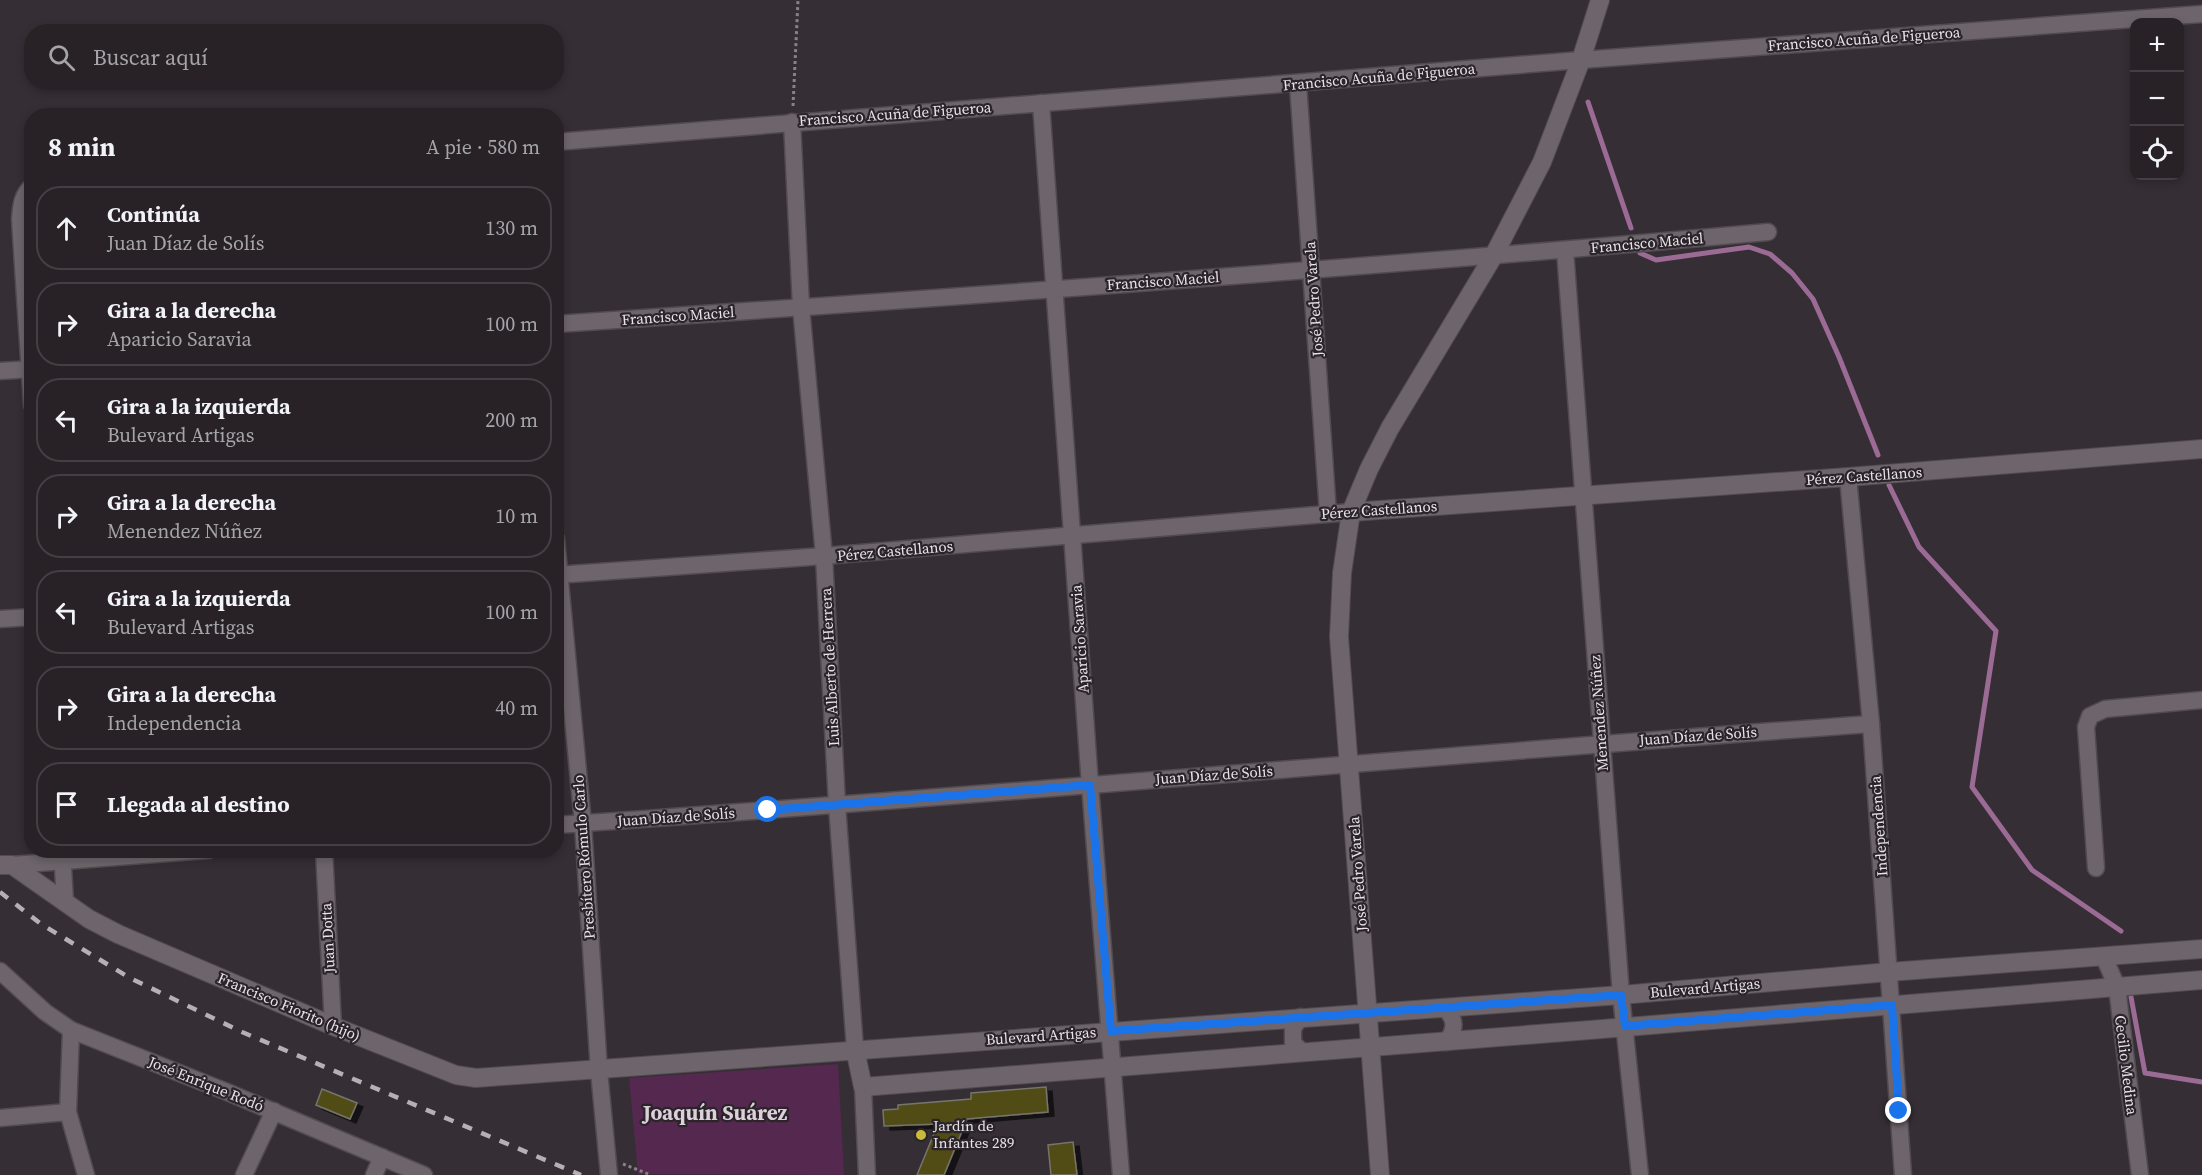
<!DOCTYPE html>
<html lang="es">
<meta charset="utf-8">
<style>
:root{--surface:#282227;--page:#302a2f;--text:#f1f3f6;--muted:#a5a4a7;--line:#443f44}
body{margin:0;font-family:"Source Serif 4",serif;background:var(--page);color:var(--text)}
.controls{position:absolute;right:18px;top:18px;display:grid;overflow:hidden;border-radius:12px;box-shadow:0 3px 9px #0003}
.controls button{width:54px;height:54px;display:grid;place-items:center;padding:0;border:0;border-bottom:2px solid var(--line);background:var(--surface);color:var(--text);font:30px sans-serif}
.stop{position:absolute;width:18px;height:18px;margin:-14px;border:4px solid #1a73e8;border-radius:50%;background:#fff}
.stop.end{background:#1a73e8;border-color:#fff;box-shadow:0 2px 6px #0008}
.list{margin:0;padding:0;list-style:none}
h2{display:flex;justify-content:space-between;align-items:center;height:78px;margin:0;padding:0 24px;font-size:26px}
h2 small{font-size:20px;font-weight:400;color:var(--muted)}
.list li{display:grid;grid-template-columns:39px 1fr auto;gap:18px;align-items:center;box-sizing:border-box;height:84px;margin:0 12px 12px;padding:0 12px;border:2px solid var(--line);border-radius:24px}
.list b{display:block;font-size:22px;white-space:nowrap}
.list p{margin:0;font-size:20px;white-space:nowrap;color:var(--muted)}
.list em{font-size:20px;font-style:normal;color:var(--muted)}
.icon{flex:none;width:33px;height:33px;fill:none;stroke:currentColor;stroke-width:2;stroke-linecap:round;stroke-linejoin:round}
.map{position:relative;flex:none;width:2202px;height:1175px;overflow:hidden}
.search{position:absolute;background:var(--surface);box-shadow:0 3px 9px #0003;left:24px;top:24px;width:540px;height:66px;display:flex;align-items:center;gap:15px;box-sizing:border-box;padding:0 21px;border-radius:24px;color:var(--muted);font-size:22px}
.panel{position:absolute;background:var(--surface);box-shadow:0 3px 9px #0003;left:24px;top:108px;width:540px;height:750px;border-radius:24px}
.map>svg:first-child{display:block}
</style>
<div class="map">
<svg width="2202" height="1175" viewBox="0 0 2202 1175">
<defs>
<filter id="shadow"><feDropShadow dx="6" dy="4" stdDeviation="0" flood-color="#0009"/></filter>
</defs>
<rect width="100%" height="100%" fill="#352e34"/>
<path fill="#55284f" d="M838,1064L844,1175L638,1174L629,1078Z"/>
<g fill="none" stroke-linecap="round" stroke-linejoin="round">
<g stroke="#9b6b95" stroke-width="5">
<path d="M1588,102L1631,228"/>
<path d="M1640,253L1656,260L1749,247L1770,254L1792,273L1813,299L1839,357L1878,455"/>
<path d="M1889,485L1919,547L1996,631L1972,787L2032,870L2121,931"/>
<path d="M2131,997L2145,1073L2202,1082"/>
</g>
</g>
<g fill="#514b15" stroke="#75746c" stroke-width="1.5" filter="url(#shadow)">
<path d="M1046,1087L1048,1112L967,1119L944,1175H917L938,1124L884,1126L883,1110L898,1109V1105L971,1099V1093Z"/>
<path d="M322,1089L357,1103L350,1119L316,1105Z"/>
<path d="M1073,1142L1077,1175H1051L1048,1145Z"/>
</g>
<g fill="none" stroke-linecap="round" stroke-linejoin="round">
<g stroke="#514b50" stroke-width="19">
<g id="street">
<path d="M1298,84L1328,513"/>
<path d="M1041,103L1090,785L1121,1175"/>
<path d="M792,122L801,307L824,556L837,805L855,1049"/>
<path d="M556,142L1581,60L2202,14"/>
<path d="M32,186C22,195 21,206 20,219L32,405"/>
<path d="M1565,250L1621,995L1640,1175"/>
<path d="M556,324C961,297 1365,268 1768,232"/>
<path d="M0,371L32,369"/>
<path d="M1848,477L1871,724L1903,1175"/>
<path d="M556,539L583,824L599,1071L609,1175"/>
<path d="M556,575L824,556L1351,512"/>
<path d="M0,619L32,617"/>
<path d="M556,825C995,796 1433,755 1871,724"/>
<path d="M62,850L65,902"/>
<path d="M324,850L333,1026"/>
<path d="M12,865L208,850"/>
<path d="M2096,868L2086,727L2090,716L2105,709L2202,700"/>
<path d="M2104,957L2117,987L2140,1175"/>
<path d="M0,971L45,1012L71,1030L227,1092L424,1175"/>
<path d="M1445,1008C1456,1020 1456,1028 1447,1042"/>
<path d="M1301,1017L1293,1028V1043L1302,1052"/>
<path d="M71,1030L68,1112L86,1175"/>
<path d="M863,1087L867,1175"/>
<path d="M0,1118L68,1112"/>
<path d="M244,1175L274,1111"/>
<path d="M374,1175L382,1157"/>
</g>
</g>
<g stroke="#514b50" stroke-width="20">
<g id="secondary">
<path d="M1351,512L1848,477L2202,449"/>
<path d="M0,865H12L89,919L118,934L333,1026L456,1075L476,1078L1621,995L1889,972L2202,949"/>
<path d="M855,1049L863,1087C1309,1054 1756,1016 2202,980"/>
<path d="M1380,1175L1339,637L1342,573L1351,512L1369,469L1390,428L1494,255L1542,162L1581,60L1600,0"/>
</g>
</g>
<g stroke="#888287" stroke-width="3" stroke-dasharray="3 3" stroke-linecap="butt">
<path d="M793,106L798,0"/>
<path d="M623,1164L651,1175"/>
</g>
<use href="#street" stroke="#6d656b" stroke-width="16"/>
<use href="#secondary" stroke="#6d656b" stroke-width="18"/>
<path stroke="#b5b0b4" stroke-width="4.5" stroke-dasharray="10 10" stroke-linecap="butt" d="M0,892L41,924L130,978L242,1032L581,1175"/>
</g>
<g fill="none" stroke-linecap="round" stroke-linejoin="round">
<path stroke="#1a73e8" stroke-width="8" d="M768,810L1090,785L1111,1031L1621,995L1625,1026L1892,1005L1899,1111"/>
</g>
<circle fill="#c9ba3a" stroke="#2b242a" stroke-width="2" cx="921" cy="1135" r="6"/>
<g text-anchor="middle" stroke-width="4.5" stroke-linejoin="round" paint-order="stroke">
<g font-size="15" fill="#e7e3e6" stroke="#2b242a">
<text transform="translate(1864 39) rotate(-4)" y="5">Francisco Acuña de Figueroa</text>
<text transform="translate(1379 77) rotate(-5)" y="5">Francisco Acuña de Figueroa</text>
<text transform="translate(895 114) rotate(-4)" y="5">Francisco Acuña de Figueroa</text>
<text transform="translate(1647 243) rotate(-5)" y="5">Francisco Maciel</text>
<text transform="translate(1163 281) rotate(-4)" y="5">Francisco Maciel</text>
<text transform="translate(1314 299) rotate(-94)" y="5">José Pedro Varela</text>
<text transform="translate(678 316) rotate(-4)" y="5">Francisco Maciel</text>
<text transform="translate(1864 476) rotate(-4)" y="5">Pérez Castellanos</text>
<text transform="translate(1379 510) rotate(-4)" y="5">Pérez Castellanos</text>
<text transform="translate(895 551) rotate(-5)" y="5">Pérez Castellanos</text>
<text transform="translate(1080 639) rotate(-94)" y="5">Aparicio Saravia</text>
<text transform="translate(830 667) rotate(-93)" y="5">Luis Alberto de Herrera</text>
<text transform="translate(1599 713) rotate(-94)" y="5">Menendez Núñez</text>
<text transform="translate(1698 736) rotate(-4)" y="5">Juan Díaz de Solís</text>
<text transform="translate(1214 775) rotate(-4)" y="5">Juan Díaz de Solís</text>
<text transform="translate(676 817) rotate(-4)" y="5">Juan Díaz de Solís</text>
<text transform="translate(1879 826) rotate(-94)" y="5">Independencia</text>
<text transform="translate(584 857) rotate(-94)" y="5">Presbítero Rómulo Carlo</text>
<text transform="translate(1358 874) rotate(-94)" y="5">José Pedro Varela</text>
<text transform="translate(328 938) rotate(-93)" y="5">Juan Dotta</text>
<text transform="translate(1705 988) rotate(-5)" y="5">Bulevard Artigas</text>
<text transform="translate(289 1007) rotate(23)" y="5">Francisco Fiorito (hijo)</text>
<text transform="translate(1041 1036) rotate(-4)" y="5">Bulevard Artigas</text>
<text transform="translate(2126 1065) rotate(83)" y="5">Cecilio Medina</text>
<text transform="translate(206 1084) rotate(22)" y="5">José Enrique Rodó</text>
</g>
<g font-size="15" fill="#e7e3e6" stroke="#2b242a" text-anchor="start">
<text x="933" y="1131">Jardín de<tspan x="933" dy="17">Infantes 289</tspan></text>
</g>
<g font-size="21" font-weight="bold" fill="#dbd2d9" stroke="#2b242a">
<text x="715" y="1120">Joaquín Suárez</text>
</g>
</g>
</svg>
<div class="controls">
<button>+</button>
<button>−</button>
<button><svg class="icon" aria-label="locate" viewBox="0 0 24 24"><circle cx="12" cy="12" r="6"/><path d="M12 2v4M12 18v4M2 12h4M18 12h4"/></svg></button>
</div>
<div class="stop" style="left:768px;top:810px"></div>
<div class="stop end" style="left:1899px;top:1111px"></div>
<div class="search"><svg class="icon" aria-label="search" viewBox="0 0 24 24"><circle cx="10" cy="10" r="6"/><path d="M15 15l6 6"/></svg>Buscar aquí</div>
<section class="panel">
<h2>8 min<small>A pie · 580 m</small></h2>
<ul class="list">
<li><svg class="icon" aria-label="ahead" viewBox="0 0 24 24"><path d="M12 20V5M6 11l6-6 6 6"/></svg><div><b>Continúa</b><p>Juan Díaz de Solís</p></div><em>130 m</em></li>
<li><svg class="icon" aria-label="right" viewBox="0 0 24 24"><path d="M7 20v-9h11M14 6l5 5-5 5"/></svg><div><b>Gira a la derecha</b><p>Aparicio Saravia</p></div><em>100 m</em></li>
<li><svg class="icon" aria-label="left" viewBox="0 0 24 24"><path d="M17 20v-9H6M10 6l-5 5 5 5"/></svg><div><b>Gira a la izquierda</b><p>Bulevard Artigas</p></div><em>200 m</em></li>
<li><svg class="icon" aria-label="right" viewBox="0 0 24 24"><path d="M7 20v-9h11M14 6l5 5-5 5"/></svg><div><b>Gira a la derecha</b><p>Menendez Núñez</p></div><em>10 m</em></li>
<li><svg class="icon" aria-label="left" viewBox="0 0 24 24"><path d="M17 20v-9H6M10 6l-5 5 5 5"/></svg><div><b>Gira a la izquierda</b><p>Bulevard Artigas</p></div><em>100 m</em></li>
<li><svg class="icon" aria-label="right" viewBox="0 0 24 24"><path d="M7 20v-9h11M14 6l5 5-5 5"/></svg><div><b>Gira a la derecha</b><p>Independencia</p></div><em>40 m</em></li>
<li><svg class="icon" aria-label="arrive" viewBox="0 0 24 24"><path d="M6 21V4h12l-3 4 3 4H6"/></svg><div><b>Llegada al destino</b></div></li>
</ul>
</section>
</div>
